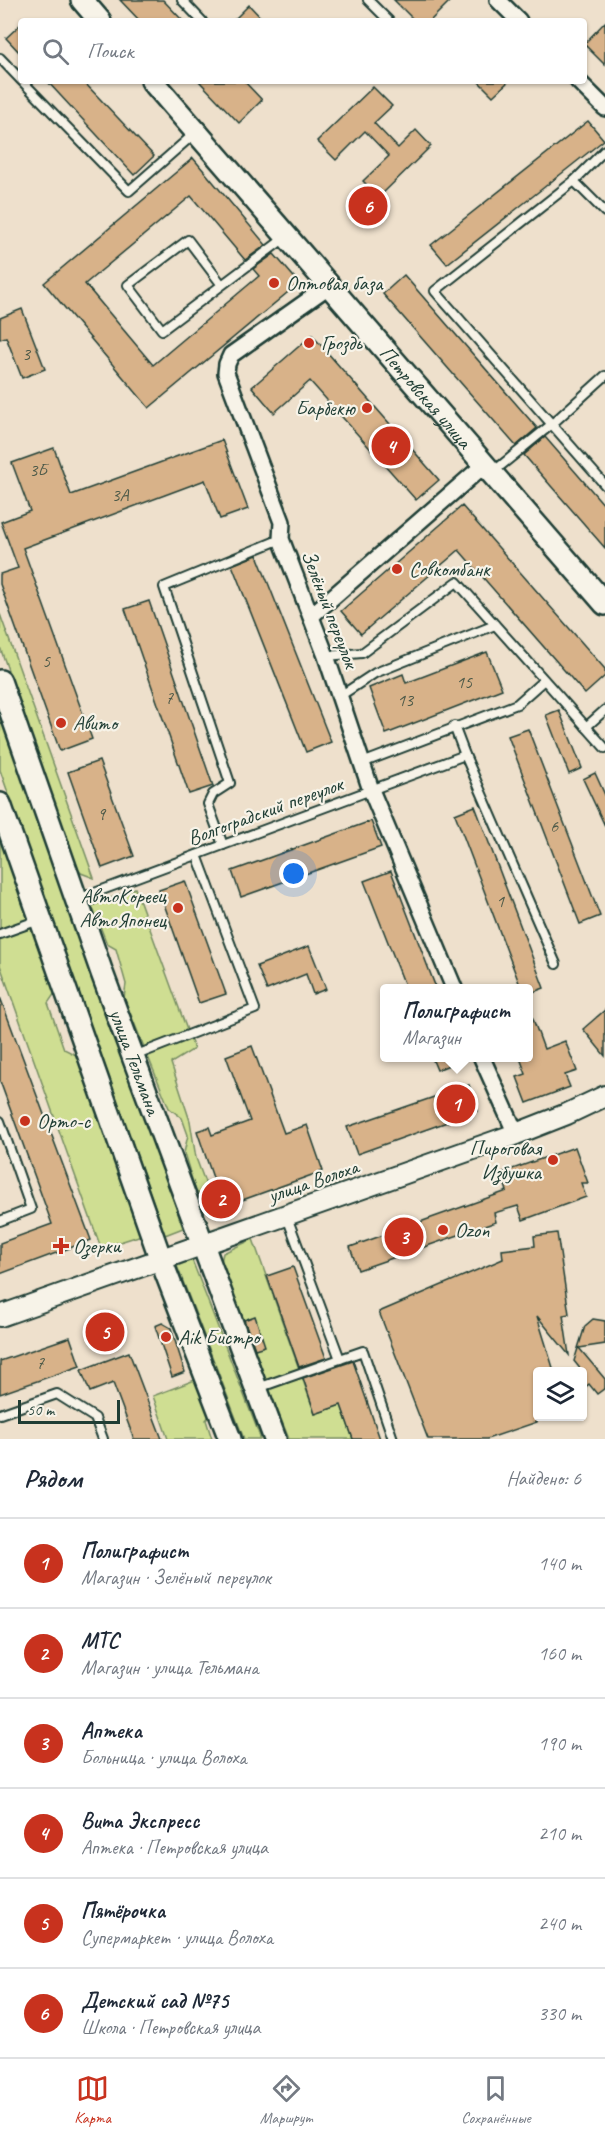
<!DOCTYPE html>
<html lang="ru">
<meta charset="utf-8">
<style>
:root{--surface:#fff;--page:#f2f2f3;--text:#1f2937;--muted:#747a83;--line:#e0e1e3;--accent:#c8321e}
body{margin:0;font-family:Caveat,sans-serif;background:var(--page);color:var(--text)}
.controls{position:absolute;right:18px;bottom:18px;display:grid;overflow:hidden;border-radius:6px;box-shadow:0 2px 4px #0004}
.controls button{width:54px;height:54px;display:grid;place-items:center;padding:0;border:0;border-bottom:2px solid var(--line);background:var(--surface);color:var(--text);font:30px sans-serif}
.scale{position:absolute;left:18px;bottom:15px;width:102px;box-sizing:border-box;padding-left:6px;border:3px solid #1f3d34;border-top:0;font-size:16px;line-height:21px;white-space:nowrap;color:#1f3d34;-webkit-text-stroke:4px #f7f3e8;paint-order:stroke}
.you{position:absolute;left:294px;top:874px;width:21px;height:21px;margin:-15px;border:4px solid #fff;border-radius:50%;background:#1a73e8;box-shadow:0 0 0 9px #1a73e833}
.badge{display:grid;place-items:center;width:39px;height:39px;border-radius:50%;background:var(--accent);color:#fff;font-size:20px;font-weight:700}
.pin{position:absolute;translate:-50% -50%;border:3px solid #fff;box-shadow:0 2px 6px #0006}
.popup{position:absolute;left:380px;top:984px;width:153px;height:78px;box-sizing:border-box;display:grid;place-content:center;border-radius:6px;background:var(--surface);filter:drop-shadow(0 2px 4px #0005);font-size:20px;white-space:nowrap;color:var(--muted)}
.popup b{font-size:22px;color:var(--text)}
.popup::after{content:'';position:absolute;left:50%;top:100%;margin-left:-12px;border:12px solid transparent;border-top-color:var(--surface)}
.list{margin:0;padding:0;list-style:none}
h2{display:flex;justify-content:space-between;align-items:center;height:78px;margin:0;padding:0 24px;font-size:26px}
h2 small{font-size:20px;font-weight:400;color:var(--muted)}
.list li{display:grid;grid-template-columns:39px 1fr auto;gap:18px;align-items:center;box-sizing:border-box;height:90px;padding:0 24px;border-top:2px solid var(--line)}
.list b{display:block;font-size:22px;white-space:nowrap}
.list p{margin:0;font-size:20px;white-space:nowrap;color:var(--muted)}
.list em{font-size:20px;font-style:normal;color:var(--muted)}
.icon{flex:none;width:33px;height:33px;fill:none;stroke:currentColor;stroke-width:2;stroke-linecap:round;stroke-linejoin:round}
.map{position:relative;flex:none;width:605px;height:1439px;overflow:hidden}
.search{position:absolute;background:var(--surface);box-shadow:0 2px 4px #0004;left:18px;right:18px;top:18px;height:66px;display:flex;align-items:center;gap:15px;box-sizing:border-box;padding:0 21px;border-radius:6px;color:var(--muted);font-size:22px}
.sheet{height:618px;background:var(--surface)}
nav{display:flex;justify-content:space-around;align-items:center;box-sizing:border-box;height:84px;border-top:2px solid var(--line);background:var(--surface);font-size:16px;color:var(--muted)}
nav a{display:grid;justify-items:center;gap:3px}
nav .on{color:var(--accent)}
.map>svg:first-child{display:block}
</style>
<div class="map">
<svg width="605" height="1439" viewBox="0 0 605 1439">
<rect width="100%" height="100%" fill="#eee0cc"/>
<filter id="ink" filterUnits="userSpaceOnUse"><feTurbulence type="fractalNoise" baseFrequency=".0167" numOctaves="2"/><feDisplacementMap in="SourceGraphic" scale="12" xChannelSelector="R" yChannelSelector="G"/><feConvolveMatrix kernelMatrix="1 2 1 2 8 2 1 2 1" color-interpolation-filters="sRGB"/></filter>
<g filter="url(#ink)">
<g fill="#cfde92" stroke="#778e63" stroke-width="1.5">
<path d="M0,614L94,878L81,873L77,868L0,647Z"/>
<path d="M0,704L183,1228L165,1235L0,770Z"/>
<path d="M0,835L55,993L48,1003L64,1049L82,1058L145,1234L101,1248L0,965Z"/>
<path d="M135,888L194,1049L171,1063L190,1121L196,1158L212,1201L196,1192L184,1153L188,1135L182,1118L169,1108L124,998L126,984L116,949L107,944L92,906Z"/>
<path d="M253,1239L315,1414L341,1405L353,1439H289L251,1345L221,1262L223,1253Z"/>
<path d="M192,1260L261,1439H244L177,1266Z"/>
<path d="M200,1378L211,1414L206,1420L212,1439H168L153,1396Z"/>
</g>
<g fill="#d8b289" stroke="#1f3d34" stroke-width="1.5">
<path d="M120,0H163L183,21H140Z"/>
<path d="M394,0H451L430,21H415Z"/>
<path d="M249,5L264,21H233Z"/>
<path d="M605,22V65L584,44Z"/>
<path d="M21,24V54L6,38Z"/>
<path d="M47,81H83L154,156L134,175Z"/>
<path d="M199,81H244L262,100L239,123Z"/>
<path d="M478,81H509L493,96Z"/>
<path d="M373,87L392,106L374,123L398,148L416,130L431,146L379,197L363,181L389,156L365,131L336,160L317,141Z"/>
<path d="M588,121L604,140L447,264L431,245Z"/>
<path d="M193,158L266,245L245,260L191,196L85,284L153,365L259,276L253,269L274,254L299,283L149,408L44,283Z"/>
<path d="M404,275L537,428L516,446L383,294Z"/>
<path d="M22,309L45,369L22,378L6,337L0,339V318Z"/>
<path d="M312,335L439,480L416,500L310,381L274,413L252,387Z"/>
<path d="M545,437L605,506V548L524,455Z"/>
<path d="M222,440L248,509L220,519L205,480L23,548L92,739L60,751L0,584V574L18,568L1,522L30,511L12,463L54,448L71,495Z"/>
<path d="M462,506L605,669V676L585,694L459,550L361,634L341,611Z"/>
<path d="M257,555L331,742L306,752L232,565Z"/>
<path d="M149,601L213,786L189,794L125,609Z"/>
<path d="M487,652L502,689L386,734L369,688L403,674L406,683Z"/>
<path d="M559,710L582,768L569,774L546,715Z"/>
<path d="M528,729L600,916L580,924L508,736Z"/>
<path d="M99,761L134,856L102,868L68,772Z"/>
<path d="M595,773L605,795V826L583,779Z"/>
<path d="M475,806L544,988L528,994V988H521L455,814Z"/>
<path d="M371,821L381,847L241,897L232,871Z"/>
<path d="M391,871L436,988H406L364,881Z"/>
<path d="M185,881L226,994L199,1003L159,890Z"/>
<path d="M309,946L326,989L313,994L306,974L267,990L257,966Z"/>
<path d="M0,997L91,1240L0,1274V1243L52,1224L0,1081Z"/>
<path d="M529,1008L544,1049L565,1041L577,1071L565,1075L570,1087L527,1103L517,1077L526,1074L520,1058H528Z"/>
<path d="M605,1010V1056L583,1029Z"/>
<path d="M252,1046L284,1133L307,1125L323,1171L223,1207L197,1131L209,1127L212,1135L250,1121L226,1056Z"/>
<path d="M432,1058H466L437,1070Z"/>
<path d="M469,1085L478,1111L357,1154L347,1127Z"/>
<path d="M575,1147L588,1183H581L586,1197L523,1220L518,1206L494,1213L496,1222L358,1270L350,1247L507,1191L501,1173Z"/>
<path d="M557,1233L569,1314L563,1315L569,1355L537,1316L554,1371H537V1422L487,1439H428L379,1312L503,1259L502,1250L535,1246L534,1236Z"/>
<path d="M293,1267L326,1358L299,1367L267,1276Z"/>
<path d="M255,1316L265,1346L255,1349L244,1320Z"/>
<path d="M593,1319L605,1321V1344L579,1348L605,1379V1388L597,1394L589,1384L582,1390V1371L574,1361L585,1326Z"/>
<path d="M162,1323L171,1328L185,1372L172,1377L155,1326Z"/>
<path d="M70,1337L80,1366L0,1394V1361Z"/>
<path d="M129,1352L162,1439H134L113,1383L90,1392L81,1370Z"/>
<path d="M353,1361L361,1384L380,1439H353L341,1405L315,1414L303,1378Z"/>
</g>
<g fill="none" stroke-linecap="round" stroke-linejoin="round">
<g stroke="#1f3d34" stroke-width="12">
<g id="service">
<path d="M182,0L202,21"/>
<path d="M368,0L389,21"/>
<path d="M0,58L21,80"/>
<path d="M22,81L129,191L195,133"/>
<path d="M605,150L574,181L605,212"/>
<path d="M574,181L435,291L605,485"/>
<path d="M222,285L162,330L128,285L188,240L222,285L286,237"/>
<path d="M493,472L552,424L605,376"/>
<path d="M326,656L362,653L457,582L605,748"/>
<path d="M340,696L375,673L495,625"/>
<path d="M454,726L465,755L556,964"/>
<path d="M586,727L605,710"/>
<path d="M362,763L517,704L544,680"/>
<path d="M223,845L208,804L213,794L230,783L164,587L281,539"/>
<path d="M78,899L465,755"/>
<path d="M0,934L39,920"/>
<path d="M134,1056L255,1009L197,855"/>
<path d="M0,1121L31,1209L0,1221"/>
<path d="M287,1217L340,1359L363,1351L393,1439"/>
<path d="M258,1388L340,1359"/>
<path d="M0,1414L57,1394L95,1418L103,1439"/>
</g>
</g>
<g stroke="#1f3d34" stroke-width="20">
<g id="minor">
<path d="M498,0L519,21"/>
<path d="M578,81L605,108"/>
<path d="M330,285L231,355L227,364L226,373L282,522L281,539L326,656L371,790L454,988"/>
<path d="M311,616L484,465"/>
<path d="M482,1058L516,1134"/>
</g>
</g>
<g stroke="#1f3d34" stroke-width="24">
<path id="tertiary" d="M0,1316L516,1134L567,1114L605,1096"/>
</g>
<g stroke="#1f3d34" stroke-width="26">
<g id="secondary">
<path d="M82,0L100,21"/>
<path id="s1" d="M152,81L605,604"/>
<path id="s2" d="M0,681L102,973L275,1439"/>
<path d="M0,804L161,1260L230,1439"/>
</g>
</g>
<use href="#service" stroke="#f7f3e8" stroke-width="8"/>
<use href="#minor" stroke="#f7f3e8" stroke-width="15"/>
<use href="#tertiary" stroke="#f7f3e8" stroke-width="20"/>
<use href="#secondary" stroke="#f7f3e8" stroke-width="21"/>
</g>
</g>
<g fill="#c8321e" stroke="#f7f3e8" stroke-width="2">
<circle cx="274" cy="283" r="6"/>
<circle cx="309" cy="343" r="6"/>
<circle cx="367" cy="408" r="6"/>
<circle cx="397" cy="569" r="6"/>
<circle cx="61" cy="723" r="6"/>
<circle cx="178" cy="908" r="6"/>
<circle cx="25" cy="1121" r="6"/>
<circle cx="553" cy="1160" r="6"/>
<circle cx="443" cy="1230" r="6"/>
<path d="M58 1237h6v6h6v6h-6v6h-6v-6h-6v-6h6z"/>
<circle cx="166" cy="1337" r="6"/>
</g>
<g text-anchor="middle" stroke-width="4.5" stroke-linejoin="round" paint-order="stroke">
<g font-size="18" fill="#4d5a49">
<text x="26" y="360">3</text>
<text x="38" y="476">3Б</text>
<text x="120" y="501">3А</text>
<text x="46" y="667">5</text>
<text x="464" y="688">15</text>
<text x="169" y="704">7</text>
<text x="405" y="706">13</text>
<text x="101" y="820">9</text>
<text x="554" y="832">6</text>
<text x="500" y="907">1</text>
<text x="40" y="1369">7</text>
</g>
<g font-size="21" fill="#1f3d34" stroke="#f7f3e8" text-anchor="start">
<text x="286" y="290">Оптовая база</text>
<text x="321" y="350">Гроздь</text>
<text x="355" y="415" text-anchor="end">Барбекю</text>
<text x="409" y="576">Совкомбанк</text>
<text x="73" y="730">Авито</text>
<text x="166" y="903" text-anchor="end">АвтоКореец<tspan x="166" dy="24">АвтоЯпонец</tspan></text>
<text x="37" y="1128">Орто-с</text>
<text x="541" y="1155" text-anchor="end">Пироговая<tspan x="541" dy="24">Избушка</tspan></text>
<text x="455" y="1237">Ozon</text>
<text x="73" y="1253">Озерки</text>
<text x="178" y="1344">Aik Бистро</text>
</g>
<g font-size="21" fill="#1f3d34" stroke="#f7f3e8">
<text dy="7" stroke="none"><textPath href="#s1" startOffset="418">Петровская улица</textPath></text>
<text transform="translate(330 609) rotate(69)" y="7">Зелёный переулок</text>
<text transform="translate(265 811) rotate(-20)" y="7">Волгоградский переулок</text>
<text dy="7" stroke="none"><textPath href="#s2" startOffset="404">улица Тельмана</textPath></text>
<text transform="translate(313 1181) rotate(-19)" y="7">улица Волоха</text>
</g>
</g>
</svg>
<div class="controls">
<button><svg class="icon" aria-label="layers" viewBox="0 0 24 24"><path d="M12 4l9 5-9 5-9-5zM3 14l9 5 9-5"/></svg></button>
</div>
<div class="scale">50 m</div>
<div class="you"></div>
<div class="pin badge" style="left:456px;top:1104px">1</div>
<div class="popup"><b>Полиграфист</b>Магазин</div>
<div class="pin badge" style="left:221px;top:1199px">2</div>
<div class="pin badge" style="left:404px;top:1237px">3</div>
<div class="pin badge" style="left:391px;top:446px">4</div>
<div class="pin badge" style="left:105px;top:1332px">5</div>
<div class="pin badge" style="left:368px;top:206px">6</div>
<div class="search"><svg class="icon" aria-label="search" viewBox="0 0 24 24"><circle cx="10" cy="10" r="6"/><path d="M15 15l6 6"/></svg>Поиск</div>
</div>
<section class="sheet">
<h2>Рядом<small>Найдено: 6</small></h2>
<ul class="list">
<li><span class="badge">1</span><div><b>Полиграфист</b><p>Магазин · Зелёный переулок</p></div><em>140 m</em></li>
<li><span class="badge">2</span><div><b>МТС</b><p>Магазин · улица Тельмана</p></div><em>160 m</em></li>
<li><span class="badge">3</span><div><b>Аптека</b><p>Больница · улица Волоха</p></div><em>190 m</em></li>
<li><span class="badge">4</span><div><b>Вита Экспресс</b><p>Аптека · Петровская улица</p></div><em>210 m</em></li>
<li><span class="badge">5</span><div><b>Пятёрочка</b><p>Супермаркет · улица Волоха</p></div><em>240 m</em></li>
<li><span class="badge">6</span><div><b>Детский сад №75</b><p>Школа · Петровская улица</p></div><em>330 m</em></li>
</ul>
</section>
<nav>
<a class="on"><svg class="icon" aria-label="map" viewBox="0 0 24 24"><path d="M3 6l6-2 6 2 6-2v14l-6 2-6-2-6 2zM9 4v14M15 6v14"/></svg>Карта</a>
<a><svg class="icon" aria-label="directions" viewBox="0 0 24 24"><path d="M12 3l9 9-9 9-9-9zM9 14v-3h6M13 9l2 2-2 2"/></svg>Маршрут</a>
<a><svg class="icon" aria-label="saved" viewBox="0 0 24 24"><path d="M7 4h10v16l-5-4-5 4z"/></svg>Сохранённые</a>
</nav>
